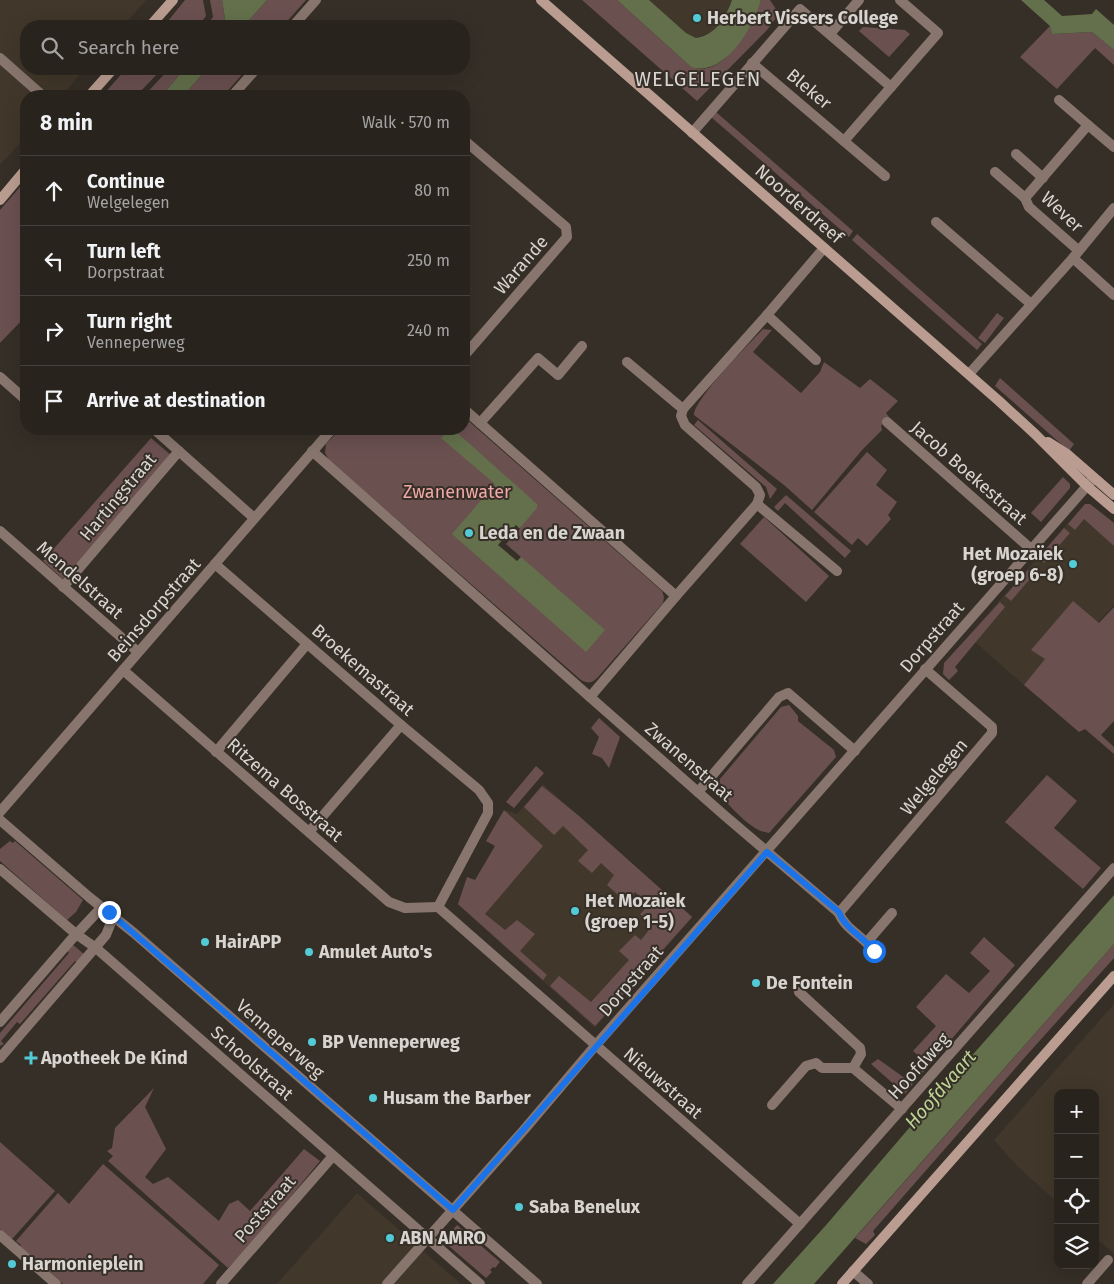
<!DOCTYPE html>
<meta charset="utf-8">
<style>
:root{--surface:#28231d;--page:#342f2a;--text:#f1f3f6;--muted:#a5a4a4;--line:#44403b}
body{margin:0;font-family:"Fira Sans",sans-serif;background:var(--page);color:var(--text)}
.controls{position:absolute;right:15px;bottom:15px;display:grid;overflow:hidden;border-radius:10px;box-shadow:0 5px 20px #0002}
.controls button{width:45px;height:45px;display:grid;place-items:center;padding:0;border:0;border-bottom:1px solid var(--line);background:var(--surface);color:var(--text);font:25px sans-serif}
.stop{position:absolute;width:15px;height:15px;margin:-11px;border:4px solid #1a73e8;border-radius:50%;background:#fff}
.stop.end{background:#1a73e8;border-color:#fff;box-shadow:0 1px 5px #0008}
.list{margin:0;padding:0;list-style:none}
h2{display:flex;justify-content:space-between;align-items:center;height:65px;margin:0;padding:0 20px;font-size:21px}
h2 small{font-size:16px;font-weight:400;color:var(--muted)}
.list li{display:grid;grid-template-columns:32px 1fr auto;gap:15px;align-items:center;box-sizing:border-box;height:70px;padding:0 20px;border-top:1px solid var(--line)}
.list b{display:block;font-size:19px;white-space:nowrap}
.list p{margin:0;font-size:16px;white-space:nowrap;color:var(--muted)}
.list em{font-size:16px;font-style:normal;color:var(--muted)}
.icon{flex:none;width:28px;height:28px;fill:none;stroke:currentColor;stroke-width:2;stroke-linecap:round;stroke-linejoin:round}
.map{position:relative;flex:none;width:1114px;height:1284px;overflow:hidden}
.search{position:absolute;background:var(--surface);box-shadow:0 5px 20px #0002;left:20px;top:20px;width:450px;height:55px;display:flex;align-items:center;gap:12px;box-sizing:border-box;padding:0 18px;border-radius:20px;color:var(--muted);font-size:19px}
.panel{position:absolute;background:var(--surface);box-shadow:0 5px 20px #0002;left:20px;top:90px;width:450px;height:345px;border-radius:20px}
.map>svg:first-child{display:block}
</style>
<div class="map">
<svg width="1114" height="1284" viewBox="0 0 1114 1284">
<rect width="100%" height="100%" fill="#352f27"/>
<g fill="#41372a">
<path d="M0,0H146L123,26H26V69H85L61,96H26V136L0,165Z"/>
<path d="M649,0H732L728,12L720,24L710,33L696,38L686,33Z"/>
<path d="M1085,504H1090L1114,523V605L1033,693L968,636Z"/>
<path d="M543,784L693,917L595,1028L458,905L468,878L475,882L497,846L488,840L507,810L517,814Z"/>
<path d="M1114,1004V1254L1095,1237V1093H1058V1203L1017,1166L994,1140Z"/>
<path d="M357,1193L461,1284H277Z"/>
</g>
<g fill="#6b5050">
<path d="M185,0H203L206,16L198,26H164Z"/>
<path d="M210,0H222L225,19L219,26H206L213,17Z"/>
<path d="M267,0H306L283,26H244Z"/>
<path d="M582,0H617L691,67C718,76 736,48 747,28C752,19 758,10 761,0H770L779,14L767,30L697,101Z"/>
<path d="M1050,26L1052,34L1092,32L1114,50V65L1095,48L1057,89L1020,57Z"/>
<path d="M863,27L905,30L910,34L889,57L859,31Z"/>
<path d="M126,69H162L136,96H102Z"/>
<path d="M169,69H184L162,96H144Z"/>
<path d="M207,69H247L223,96H183Z"/>
<path d="M716,112L853,231L849,237L711,117Z"/>
<path d="M26,180L25,317L0,343V210Z"/>
<path d="M857,234L982,344L977,350L852,240Z"/>
<path d="M997,313L1004,318L985,343L978,338Z"/>
<path d="M763,329L772,330L753,352L801,393L820,372L824,362L860,388L870,379L898,401L886,413L889,417L881,426L882,430L862,450L812,510L784,485L694,415C694,399 749,344 763,329Z"/>
<path d="M1000,378L1074,444L1069,451L995,386Z"/>
<path d="M464,417L662,591L664,597L663,603L598,677C593,683 588,684 581,680L329,460L325,453L326,444L340,429H464Z"/>
<path d="M698,420L777,489L770,499L766,487L694,425Z"/>
<path d="M151,438L172,456L63,579L43,561Z"/>
<path d="M867,452L887,470L876,485L897,502L888,515L891,519L867,546L858,538L852,545L814,512Z"/>
<path d="M1063,477L1070,484V488L1041,522L1031,513Z"/>
<path d="M786,495L851,551L845,558L785,503L778,511L774,507Z"/>
<path d="M1085,504H1090L1114,523V546L1084,519L1075,530L1068,524Z"/>
<path d="M764,517L829,576L806,602L740,544Z"/>
<path d="M1064,528L1070,533L1044,563L1038,558Z"/>
<path d="M1028,570L1034,574L1011,601L1005,596Z"/>
<path d="M1073,601L1099,623L1114,607V721L1101,735L1114,747V754L1085,729L1079,732L1024,685L1045,659L1031,650Z"/>
<path d="M1000,602L1005,607L955,667L958,671L949,680L943,674L944,663Z"/>
<path d="M789,705L798,716V721L834,750L836,757L769,833C752,832 730,806 718,793L720,779L781,707Z"/>
<path d="M599,718L620,737L609,768L602,758L592,754L599,737L591,728Z"/>
<path d="M536,766L544,773L514,808L506,802Z"/>
<path d="M1047,775L1077,801L1054,828L1101,868L1083,889L1005,822Z"/>
<path d="M542,786L579,816L692,917L595,1026L550,986L559,976L591,1002L629,960L619,951L635,935L641,940L652,926L640,914L650,904L635,892L626,902L607,885L614,875L601,863L592,873L578,861L588,850L563,826L554,835L524,807Z"/>
<path d="M504,810L543,846L485,914L505,930L517,920L535,934L520,951L547,975L543,980L458,904L467,877L475,880L495,846L486,841Z"/>
<path d="M10,841L13,843L15,841L83,900L76,912L67,920L0,861V849Z"/>
<path d="M984,937L1015,965L920,1076L918,1074L927,1063L913,1051L936,1026L916,1007L946,974L969,993L990,971L970,953Z"/>
<path d="M72,944L85,955L78,963L75,961L20,1024L17,1022L1,1041L4,1044L0,1046V1033L69,953L66,950Z"/>
<path d="M1114,944V958L1026,1056L873,1231L875,1235L866,1244L855,1238Z"/>
<path d="M878,1059L913,1084L905,1094L871,1064Z"/>
<path d="M154,1088L145,1107L166,1149L145,1177L153,1184L168,1177L219,1221L229,1204L238,1200L250,1211L304,1149L320,1161L253,1242L228,1268L108,1161L113,1156L107,1151L112,1148L115,1128Z"/>
<path d="M0,1142L55,1191L13,1238L11,1239L0,1229Z"/>
<path d="M103,1164L219,1265L203,1284H63L33,1256H32L20,1247L21,1245L16,1241L58,1193L69,1204Z"/>
<path d="M457,1225L500,1262L495,1268L493,1267L490,1270L492,1272L486,1278L443,1241Z"/>
</g>
<g fill="#63704b">
<path d="M222,0H267L244,26H219L225,19Z"/>
<path d="M617,0H649L686,33L696,38C716,35 726,17 732,0H761C754,26 725,78 691,67Z"/>
<path d="M1021,0H1044L1062,16L1092,14L1096,9L1114,25V50L1092,32L1052,34L1050,26Z"/>
<path d="M184,69H207L183,96H162Z"/>
<path d="M449,429H453L537,504V508L506,544L605,630L586,652L452,534L495,484L441,438Z"/>
<path d="M1114,895V944L814,1284H773L827,1224L945,1086Z"/>
</g>
<path fill="#352f27" d="M516,525L520,529L506,544L521,557L517,561L498,545Z"/>
<g fill="none" stroke-linecap="round" stroke-linejoin="round">
<g stroke="#88766e" stroke-width="10">
<path d="M293,26L316,0"/>
<path d="M830,34L859,0"/>
<path d="M0,58L43,96"/>
<path d="M752,63L885,176"/>
<path d="M232,96L256,69"/>
<path d="M412,96H413"/>
<path d="M1059,100L1088,125"/>
<path d="M692,133L800,9L891,87"/>
<path d="M464,140L566,227L567,237L464,356"/>
<path d="M844,141L938,33L900,0"/>
<path d="M1016,154L1043,178"/>
<path d="M995,172L1025,198"/>
<path d="M936,222L1031,304"/>
<path d="M1078,250L1029,207L1025,198L1088,125L1114,147"/>
<path d="M1073,258L1114,295"/>
<path d="M767,315L816,360"/>
<path d="M627,362L683,409"/>
<path d="M969,374L1073,258L1114,208"/>
<path d="M0,377L26,400"/>
<path d="M887,422L1031,549"/>
<path d="M480,423L538,358L558,375L582,346"/>
<path d="M154,429L254,518"/>
<path d="M312,451L590,697L676,596L464,409"/>
<path d="M757,504L837,571"/>
<path d="M0,531L138,652"/>
<path d="M215,564L401,725L479,790L488,803V813L438,907"/>
<path d="M63,587L179,451"/>
<path d="M676,596L757,504L760,495L756,487L685,425L681,416L683,409L767,315L824,248"/>
<path d="M123,670L389,902L405,908L438,907"/>
<path d="M590,697L724,815L839,913C844,928 864,937 874,951"/>
<path d="M216,752L307,644"/>
<path d="M698,792L779,697L788,693L855,751"/>
<path d="M0,812L332,429"/>
<path d="M0,820L89,897L134,933L537,1284"/>
<path d="M309,832L401,725"/>
<path d="M0,869L76,934L96,948L480,1284"/>
<path d="M438,907L800,1224"/>
<path d="M839,913L992,733V727L925,669"/>
<path d="M867,942L892,913"/>
<path d="M799,992L860,1048L861,1054L853,1068"/>
<path d="M0,1022L70,941L101,908"/>
<path d="M0,1058L106,935L110,925L109,913"/>
<path d="M772,1105L806,1066L816,1063L822,1068H853L902,1109"/>
<path d="M0,1235L56,1284"/>
<path d="M853,1271L868,1284"/>
<path d="M221,1284L333,1156"/>
<path d="M387,1284L523,1131L595,1046L1094,478"/>
<path d="M747,1284L1114,868"/>
<path d="M1087,1284L1108,1260"/>
</g>
<g stroke="#ba9d90" stroke-width="10">
<path d="M541,0L999,401L1035,434L1087,486L1114,509"/>
<path d="M150,26L173,0"/>
<path d="M89,96L113,69"/>
<path d="M0,200L26,169"/>
<path d="M1048,442L1067,454L1114,495"/>
<path d="M842,1284L1114,976"/>
</g>
</g>
<g fill="none" stroke-linecap="round" stroke-linejoin="round">
<path stroke="#1a73e8" stroke-width="6" d="M109,912L453,1210L767,852L839,912C844,928 864,937 874,951"/>
</g>
<g fill="#52cbd7" stroke="#352f27" stroke-width="2">
<circle cx="697" cy="18" r="5"/>
<circle cx="469" cy="533" r="5"/>
<circle cx="1073" cy="564" r="5"/>
<circle cx="575" cy="911" r="5"/>
<circle cx="205" cy="942" r="5"/>
<circle cx="309" cy="952" r="5"/>
<circle cx="756" cy="983" r="5"/>
<circle cx="312" cy="1042" r="5"/>
<path d="M28.5 1050.5h5v5h5v5h-5v5h-5v-5h-5v-5h5z"/>
<circle cx="373" cy="1098" r="5"/>
<circle cx="519" cy="1207" r="5"/>
<circle cx="390" cy="1238" r="5"/>
<circle cx="12" cy="1264" r="5"/>
</g>
<g text-anchor="middle" stroke-width="4" stroke-linejoin="round" paint-order="stroke">
<g font-size="18" font-weight="bold" fill="#d8d4cf" stroke="#352f27" text-anchor="start">
<text x="707" y="24">Herbert Vissers College</text>
<text x="479" y="539">Leda en de Zwaan</text>
<text x="1063" y="560" text-anchor="end">Het Mozaïek<tspan x="1063" dy="21">(groep 6-8)</tspan></text>
<text x="585" y="907">Het Mozaïek<tspan x="585" dy="21">(groep 1-5)</tspan></text>
<text x="215" y="948">HairAPP</text>
<text x="319" y="958">Amulet Auto's</text>
<text x="766" y="989">De Fontein</text>
<text x="322" y="1048">BP Venneperweg</text>
<text x="41" y="1064">Apotheek De Kind</text>
<text x="383" y="1104">Husam the Barber</text>
<text x="529" y="1213">Saba Benelux</text>
<text x="400" y="1244">ABN AMRO</text>
<text x="22" y="1270">Harmonieplein</text>
</g>
<g font-size="18" fill="#d8d4cf" stroke="#352f27">
<text transform="translate(809 89) rotate(40)" y="6">Bleker</text>
<text transform="translate(799 204) rotate(41)" y="6">Noorderdreef</text>
<text transform="translate(1062 212) rotate(43)" y="6">Wever</text>
<text transform="translate(521 265) rotate(-49)" y="6">Warande</text>
<text transform="translate(969 473) rotate(41)" y="6">Jacob Boekestraat</text>
<text transform="translate(118 497) rotate(-50)" y="6">Hartingstraat</text>
<text transform="translate(80 580) rotate(41)" y="6">Mendelstraat</text>
<text transform="translate(154 610) rotate(-49)" y="6">Beinsdorpstraat</text>
<text transform="translate(932 637) rotate(-49)" y="6">Dorpstraat</text>
<text transform="translate(363 670) rotate(41)" y="6">Broekemastraat</text>
<text transform="translate(689 762) rotate(41)" y="6">Zwanenstraat</text>
<text transform="translate(934 777) rotate(-50)" y="6">Welgelegen</text>
<text transform="translate(285 790) rotate(41)" y="6">Ritzema Bosstraat</text>
<text transform="translate(631 981) rotate(-49)" y="6">Dorpstraat</text>
<text transform="translate(280 1039) rotate(41)" y="6">Venneperweg</text>
<text transform="translate(252 1063) rotate(41)" y="6">Schoolstraat</text>
<text transform="translate(919 1066) rotate(-48)" y="6">Hoofdweg</text>
<text transform="translate(663 1083) rotate(41)" y="6">Nieuwstraat</text>
<text transform="translate(265 1209) rotate(-49)" y="6">Poststraat</text>
</g>
<g font-size="18" fill="#f1a8a8" stroke="#352f27">
<text x="457" y="498">Zwanenwater</text>
</g>
<g font-size="19" font-style="italic" fill="#bcd394" stroke="#352f27">
<text transform="translate(940 1089) rotate(-49)" y="7">Hoofdvaart</text>
</g>
<g font-size="20" letter-spacing="1" fill="#d8d4cf" stroke="#352f27">
<text x="698" y="86">WELGELEGEN</text>
</g>
</g>
</svg>
<div class="controls">
<button>+</button>
<button>−</button>
<button><svg class="icon" aria-label="locate" viewBox="0 0 24 24"><circle cx="12" cy="12" r="6"/><path d="M12 2v4M12 18v4M2 12h4M18 12h4"/></svg></button>
<button><svg class="icon" aria-label="layers" viewBox="0 0 24 24"><path d="M12 4l9 5-9 5-9-5zM3 14l9 5 9-5"/></svg></button>
</div>
<div class="stop" style="left:874px;top:951px"></div>
<div class="stop end" style="left:109px;top:912px"></div>
<div class="search"><svg class="icon" aria-label="search" viewBox="0 0 24 24"><circle cx="10" cy="10" r="6"/><path d="M15 15l6 6"/></svg>Search here</div>
<section class="panel">
<h2>8 min<small>Walk · 570 m</small></h2>
<ul class="list">
<li><svg class="icon" aria-label="ahead" viewBox="0 0 24 24"><path d="M12 20V5M6 11l6-6 6 6"/></svg><div><b>Continue</b><p>Welgelegen</p></div><em>80 m</em></li>
<li><svg class="icon" aria-label="left" viewBox="0 0 24 24"><path d="M17 20v-9H6M10 6l-5 5 5 5"/></svg><div><b>Turn left</b><p>Dorpstraat</p></div><em>250 m</em></li>
<li><svg class="icon" aria-label="right" viewBox="0 0 24 24"><path d="M7 20v-9h11M14 6l5 5-5 5"/></svg><div><b>Turn right</b><p>Venneperweg</p></div><em>240 m</em></li>
<li><svg class="icon" aria-label="arrive" viewBox="0 0 24 24"><path d="M6 21V4h12l-3 4 3 4H6"/></svg><div><b>Arrive at destination</b></div></li>
</ul>
</section>
</div>
